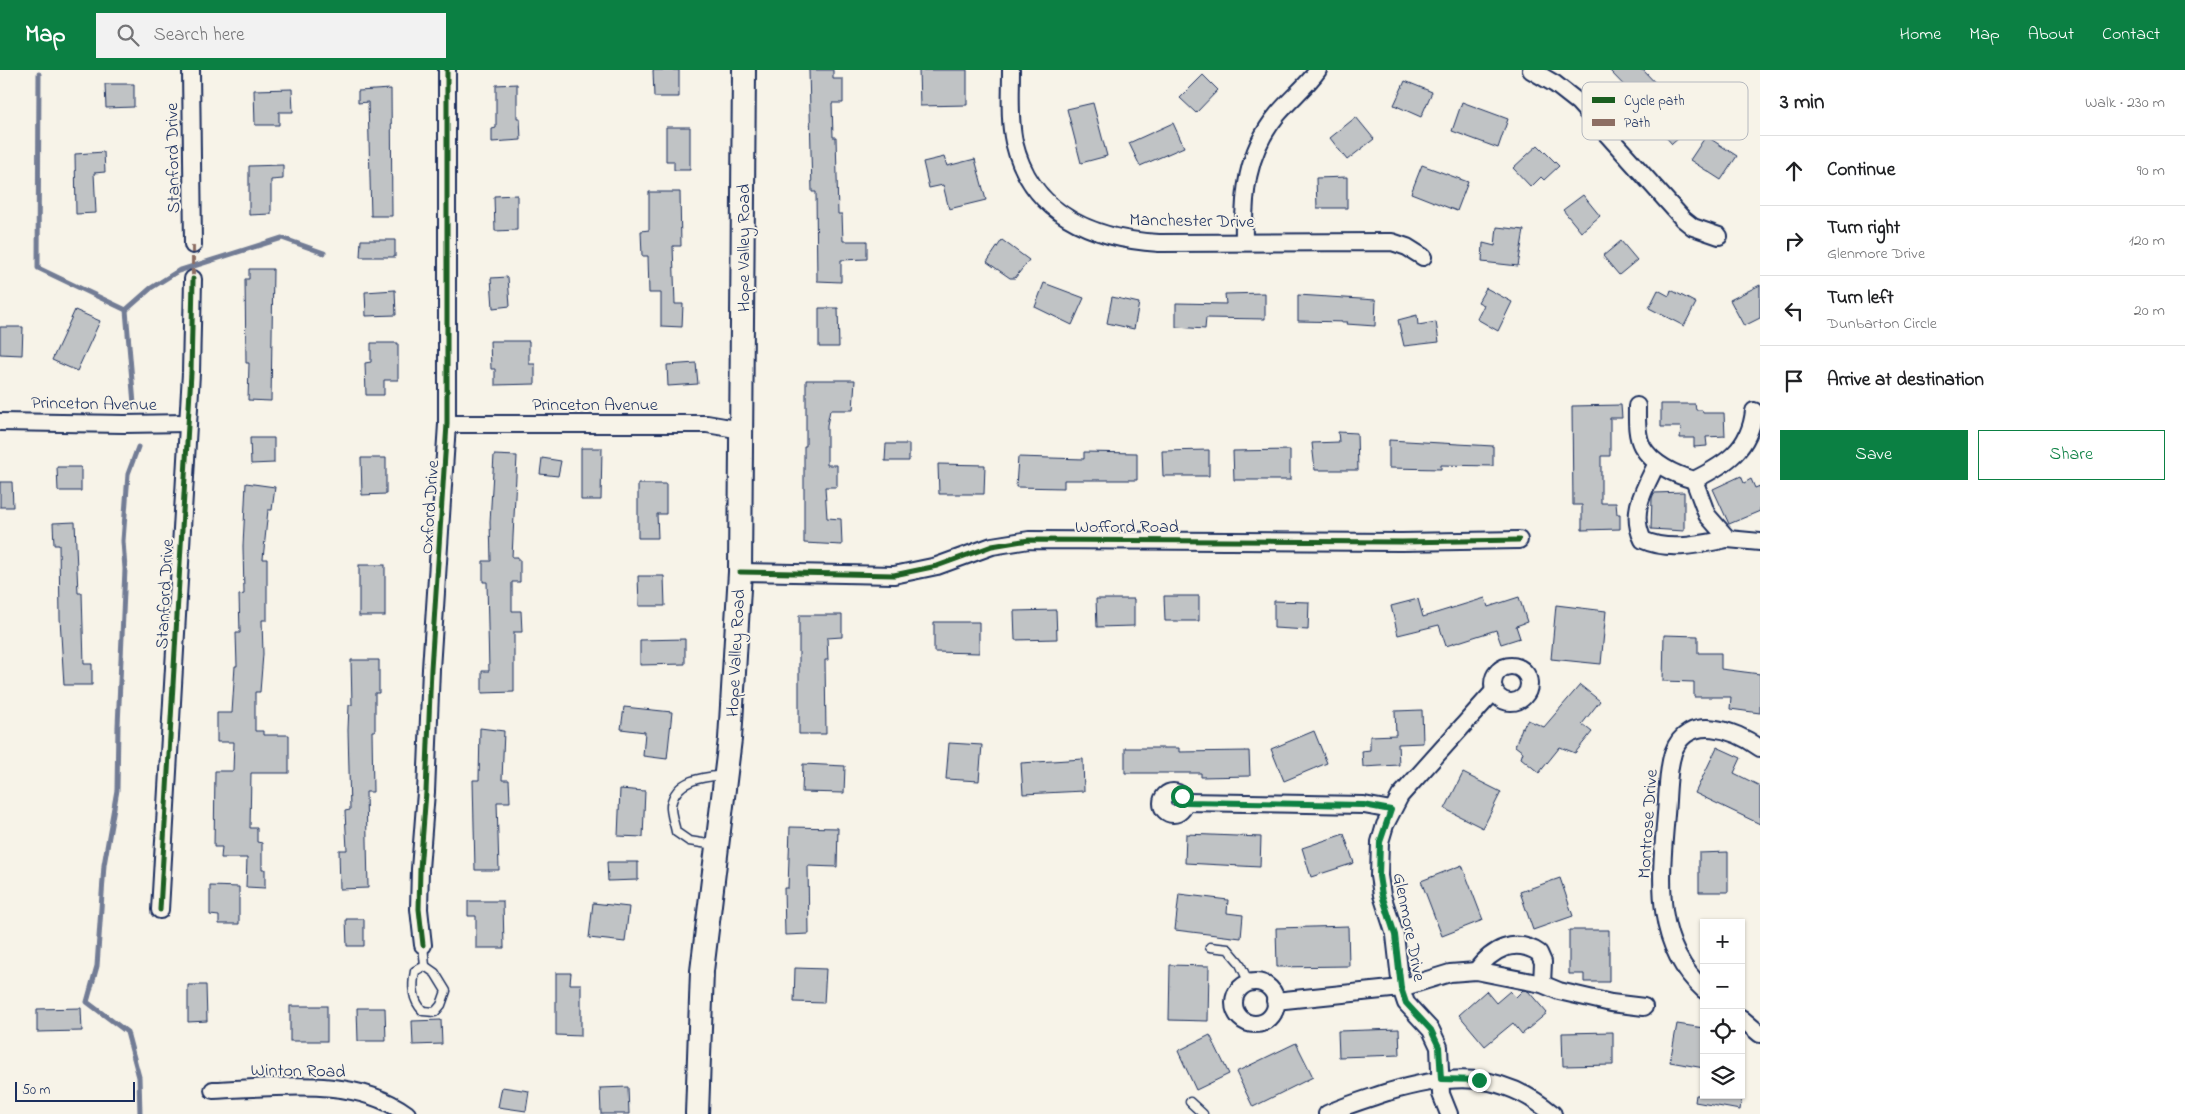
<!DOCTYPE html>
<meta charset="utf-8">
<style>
:root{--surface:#fff;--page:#f2f2f2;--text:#202124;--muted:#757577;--line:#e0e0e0;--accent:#0b8043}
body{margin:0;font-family:"Indie Flower",sans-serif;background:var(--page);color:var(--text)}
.controls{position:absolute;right:15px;bottom:15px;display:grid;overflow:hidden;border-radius:0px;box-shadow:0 1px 4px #0004}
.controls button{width:45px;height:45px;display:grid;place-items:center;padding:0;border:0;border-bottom:1px solid var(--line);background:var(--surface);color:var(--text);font:25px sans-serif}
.scale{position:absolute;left:15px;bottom:12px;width:120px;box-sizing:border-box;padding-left:5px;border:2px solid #1b2f5e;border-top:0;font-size:14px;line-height:18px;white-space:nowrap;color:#1b2f5e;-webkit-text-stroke:4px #f7f3e8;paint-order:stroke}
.stop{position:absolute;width:15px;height:15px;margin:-11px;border:4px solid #0b8043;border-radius:50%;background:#fff}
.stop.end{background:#0b8043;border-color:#fff;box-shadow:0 1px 5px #0008}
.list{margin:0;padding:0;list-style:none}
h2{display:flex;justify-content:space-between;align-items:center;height:65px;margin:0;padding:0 20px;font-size:21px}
h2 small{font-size:16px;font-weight:400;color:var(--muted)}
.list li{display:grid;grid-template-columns:32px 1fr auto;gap:15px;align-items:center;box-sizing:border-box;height:70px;padding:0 20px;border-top:1px solid var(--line)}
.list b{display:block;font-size:19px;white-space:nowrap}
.list p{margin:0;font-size:16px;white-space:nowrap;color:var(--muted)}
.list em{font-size:16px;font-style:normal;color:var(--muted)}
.actions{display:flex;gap:10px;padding:15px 20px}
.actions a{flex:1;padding:11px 0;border:1px solid var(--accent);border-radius:0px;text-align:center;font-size:18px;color:var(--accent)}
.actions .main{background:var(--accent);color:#fff}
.icon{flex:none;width:28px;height:28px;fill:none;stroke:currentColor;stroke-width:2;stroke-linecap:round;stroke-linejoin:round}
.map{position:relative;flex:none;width:1760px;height:1044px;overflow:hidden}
header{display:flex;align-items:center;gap:30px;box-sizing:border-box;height:70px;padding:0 25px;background:var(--accent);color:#fff}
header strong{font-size:24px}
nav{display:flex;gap:28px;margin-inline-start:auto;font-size:18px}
.search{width:350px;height:45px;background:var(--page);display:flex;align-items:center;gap:12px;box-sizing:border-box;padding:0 18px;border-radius:0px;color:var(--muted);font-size:19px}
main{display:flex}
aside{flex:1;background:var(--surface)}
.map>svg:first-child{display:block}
</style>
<header>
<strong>Map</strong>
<div class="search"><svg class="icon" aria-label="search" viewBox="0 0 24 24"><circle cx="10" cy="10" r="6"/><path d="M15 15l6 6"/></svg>Search here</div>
<nav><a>Home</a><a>Map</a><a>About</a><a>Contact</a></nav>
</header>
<main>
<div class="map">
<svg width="1760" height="1044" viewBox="0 0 1760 1044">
<rect width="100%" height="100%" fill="#f7f3e8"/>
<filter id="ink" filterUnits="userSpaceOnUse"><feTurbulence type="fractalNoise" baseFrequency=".02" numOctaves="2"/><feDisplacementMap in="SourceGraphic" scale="10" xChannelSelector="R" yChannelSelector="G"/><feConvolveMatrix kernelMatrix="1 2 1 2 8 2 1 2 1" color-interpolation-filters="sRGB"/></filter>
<g filter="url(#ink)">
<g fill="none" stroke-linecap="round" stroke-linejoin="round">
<g stroke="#727c95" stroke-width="5">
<path d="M39,4L38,198L126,240L134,334"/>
<path d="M126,240L151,218L178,201L282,168L324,183"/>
<path d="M138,377L128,404L123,471L125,499L118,656L117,720L104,795L97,896L87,932L127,962L139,1007L140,1044"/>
</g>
</g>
<g fill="#c0c3c5" stroke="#1b2f5e">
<path d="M653,0H679V27H654Z"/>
<path d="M809,0H833V9H843V33H832L833,67H836L838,144H842L843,171H867V189L841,190V212L817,211L816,122H812Z"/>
<path d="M919,0H967V35L920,36Z"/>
<path d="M1609,0H1643L1687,46L1680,52L1688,60L1672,74L1639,37L1642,34Z"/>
<path d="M1203,5L1218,20L1196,43L1180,28Z"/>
<path d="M1405,11L1432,22L1421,47L1394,35Z"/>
<path d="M105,14H134V37L106,38Z"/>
<path d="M517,14V48H520L521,70L492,72V59L496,58V15Z"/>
<path d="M292,19L293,42H279V55H255L254,20Z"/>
<path d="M391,19L392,146H371L368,32L358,33V21Z"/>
<path d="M1462,32L1508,49L1498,78L1452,61Z"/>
<path d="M1093,33L1107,86L1081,93L1067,39Z"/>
<path d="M1356,47L1374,69L1347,90L1330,68Z"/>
<path d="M1173,53L1184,77L1140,96L1129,73Z"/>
<path d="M666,57H690V100H674V91H666Z"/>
<path d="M1706,66L1737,86L1721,110L1690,90Z"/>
<path d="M1538,75L1559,96L1544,110L1541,107L1531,117L1513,98Z"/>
<path d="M104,82L105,102L94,103L96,143L76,144L75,84Z"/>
<path d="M944,87L947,96L975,89L986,130L949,139L943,115L929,118L923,92Z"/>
<path d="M283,95V109L271,110V144L249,145V96Z"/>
<path d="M1422,95L1468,112L1457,141L1411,123Z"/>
<path d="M1347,107V138H1317L1316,108Z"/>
<path d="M649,122H680L681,176H673L675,234H683L682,257L661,256V223H649L648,186H642L641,161L649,160Z"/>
<path d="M517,125V160L495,161L494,126Z"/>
<path d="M1583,125L1600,146L1581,162L1563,140Z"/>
<path d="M1497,157L1524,160L1518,196L1482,192L1483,173L1495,176Z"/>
<path d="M361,170H395V187H360Z"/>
<path d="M1002,170L1029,190L1015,208H1010L987,192Z"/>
<path d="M1621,171L1637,190L1619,205L1603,186Z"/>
<path d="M249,199H273L271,331L248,330L249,293H246L245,209H249Z"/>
<path d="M508,207L510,236L493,238L491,208Z"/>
<path d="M1044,213L1084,228L1072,255L1035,237Z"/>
<path d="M1760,215V248L1744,256L1730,230Z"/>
<path d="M1486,218L1512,232L1498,261L1477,249L1484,235L1478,232Z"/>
<path d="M395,220L396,245L366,246L365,222Z"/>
<path d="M1658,220L1669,226L1671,220L1696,233L1684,256L1649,238Z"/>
<path d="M1265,223V249L1206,248L1205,259L1176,257V233L1226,234L1225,224Z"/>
<path d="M1298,225L1376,230L1375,256L1346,254L1347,252L1298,251Z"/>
<path d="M1112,227L1139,233L1134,259L1107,253Z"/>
<path d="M819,238H838L839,277H819Z"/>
<path d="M75,240L100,251L77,301L52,290Z"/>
<path d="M1417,245L1418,255L1436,252L1439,272L1404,276L1398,250Z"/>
<path d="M0,257H23L22,285L0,284Z"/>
<path d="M490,271H529V294H535V314L495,315V299H491Z"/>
<path d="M371,273H398V310H384V325H366L365,293L371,292Z"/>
<path d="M696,293L698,314L668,316L667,295Z"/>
<path d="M806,310H855L853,340H830L827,355V395H837V417H825L827,448L841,449L842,475L804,473V376H806Z"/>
<path d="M1661,334H1695L1696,340H1702L1703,343H1724L1725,366L1706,367L1707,376L1694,377V368H1680L1681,357H1661Z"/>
<path d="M1621,335L1622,348H1610V386H1601V433H1616L1617,444H1620V459L1582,460V435H1573L1572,336Z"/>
<path d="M1338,362L1357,363L1358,400H1315L1312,373L1339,372Z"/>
<path d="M250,368H274V393L251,394Z"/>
<path d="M1389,370L1493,376V396L1441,395V399L1389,398Z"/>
<path d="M886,374H909V391H885Z"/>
<path d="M581,378H602L601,430H581Z"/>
<path d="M1209,380V406H1163L1162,381Z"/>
<path d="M1290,380V410H1234L1233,381Z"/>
<path d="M1084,382L1137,383V410H1064V418L1016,417L1018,387L1084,389Z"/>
<path d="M494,385L517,386L512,487H518V490H520V512H512V541H521L522,562H514V622L482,623V601H489L487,512H483V491H491L490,452Z"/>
<path d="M361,388H386V424L362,425Z"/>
<path d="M542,388L561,391L558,406L540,404Z"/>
<path d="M938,394L985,395L984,424H939Z"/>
<path d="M57,397H81V421H58Z"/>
<path d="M1741,406L1744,413L1751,409L1755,418L1760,416V441L1729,454L1713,419Z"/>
<path d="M0,412H12L13,437H0Z"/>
<path d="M246,413L275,417L272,440H268L263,489H267V550H262L263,584L260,622H255V661H263V665H289V703H251L250,758H257V772L262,773V799H265V818L246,817L247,788H221L222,777H214L215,701H233L234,672H217V643H232L235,596H237L236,563H240L239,525L244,524L243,476Z"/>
<path d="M638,414H666V444H657L658,468H638Z"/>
<path d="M1684,422V461L1651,459L1652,428L1654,423Z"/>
<path d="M75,452L78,523H82L84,594H92V615H64L60,548L59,475H54L53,453Z"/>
<rect x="359" y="495" width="26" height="51"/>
<path d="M638,506H664L665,536H639Z"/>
<path d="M1164,526H1199V551H1165Z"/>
<path d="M1519,527L1527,552L1516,556L1520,568L1501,574L1496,560L1446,576L1439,555L1398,565L1391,536L1418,529L1423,547L1485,528L1488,537Z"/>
<path d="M1096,529H1134V556L1097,557Z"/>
<path d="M1274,531L1309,532L1308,560L1274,558Z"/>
<path d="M1556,535L1606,541L1601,594L1551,589Z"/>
<path d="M1056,540L1057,569L1015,570L1014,541Z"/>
<path d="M799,545H842V567L827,568L828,590H825L826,664H799Z"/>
<path d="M934,552H979V583L934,582Z"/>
<path d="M1664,565L1698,566V583H1721V599L1760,604V643L1730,639L1731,627H1694V612L1663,611Z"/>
<path d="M685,569V594L640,595V570Z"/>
<path d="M351,590H379V623H375V661H372L373,722H366L368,818L340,819L339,780H347L345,741L350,740L348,660L349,635H352Z"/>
<path d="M1580,615L1600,631L1582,654L1592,662L1575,683L1560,677L1539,703L1521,688L1523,682L1515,676L1522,658L1528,650L1544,657Z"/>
<path d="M624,637L672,642L667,689L643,686L645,662L621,659Z"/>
<path d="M1422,640L1423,673L1398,674L1399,695L1363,697L1362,681L1370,680V666L1396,665L1395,641Z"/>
<path d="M480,658L504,661L502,710H509L510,732H497L499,800H475L473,710H479Z"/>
<path d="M1314,661L1327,693L1284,711L1271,679Z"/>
<path d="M949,673L982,675L979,711L946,709Z"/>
<path d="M1717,677L1741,688L1734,703L1760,716V754L1695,723Z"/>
<path d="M1125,678H1179V682L1249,681L1250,706L1201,707V703H1125Z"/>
<path d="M1083,689L1084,721L1023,724L1021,693Z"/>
<path d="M803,694L845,696L844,723L802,722Z"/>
<path d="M1463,703L1501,722L1483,758L1445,739Z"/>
<path d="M620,719L645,721L643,767L618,766Z"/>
<path d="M790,757L838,758L837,797L808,796L809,864L785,865L784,818H788Z"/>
<path d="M1186,764L1261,767L1260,797L1185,793Z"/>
<path d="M1344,764L1354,793L1311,807L1302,778Z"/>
<path d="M1728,782V822H1699V783Z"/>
<path d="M607,792H638V810L608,811Z"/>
<path d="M1462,795L1483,850L1442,866L1421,811Z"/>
<path d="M1560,808L1573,846L1533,860L1520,822Z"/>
<path d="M210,816L239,817V854H219V846L210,845Z"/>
<path d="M1179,824L1228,830L1227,843L1243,845L1241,868L1175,860Z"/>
<path d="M468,831H503L504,878H476V846H468Z"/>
<path d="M593,833L629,837L625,872L589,868Z"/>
<path d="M346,849H364V876H347Z"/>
<path d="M1348,856L1349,896L1277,897L1276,858Z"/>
<path d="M1569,860H1609V912H1584V904H1569Z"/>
<path d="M1170,895L1209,896L1208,951L1169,950Z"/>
<path d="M795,898L826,899L824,933L794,932Z"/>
<path d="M556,903H571L570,914H581V966L556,965Z"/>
<path d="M188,915H206L207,951L188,952Z"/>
<path d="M1523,920L1528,921L1547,943L1522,964L1513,953L1485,976L1459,945L1486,921L1496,933L1510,921L1516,927Z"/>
<rect x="290" y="936" width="37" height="35"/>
<path d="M81,938L82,961L37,962V939Z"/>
<path d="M357,938H385L386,971H358Z"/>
<path d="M441,950L442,974L413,975L412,951Z"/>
<path d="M1677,954L1704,958V998L1670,992Z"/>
<path d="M1399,959L1400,985L1339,987L1338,961Z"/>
<path d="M1613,962V995L1563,996L1562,963Z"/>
<path d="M1210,965L1229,1004L1196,1020L1178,981Z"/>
<path d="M1296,973L1313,1007L1253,1037L1236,1002Z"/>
<path d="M502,1017L529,1021L526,1041L498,1037Z"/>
<path d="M628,1017L629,1044H601L600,1018Z"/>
<path d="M1696,1025H1742L1740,1040L1695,1032Z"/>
</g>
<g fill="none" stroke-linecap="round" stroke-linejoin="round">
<g stroke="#1b2f5e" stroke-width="11">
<g id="lane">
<path d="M715,775L689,771L676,762C675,755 670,743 671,735C676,709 703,707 724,705"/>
<path d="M423,875L425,896"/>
<path d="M1210,877L1228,879L1239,892L1249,913"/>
<path d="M425,896L435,903L446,921L441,935L435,942L423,941C412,930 412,916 415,901Z"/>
<path d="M1190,1032L1203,1044"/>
</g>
</g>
<g stroke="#1b2f5e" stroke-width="20">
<g id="street">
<path d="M191,0L193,175"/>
<path d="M1011,0C1011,24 1009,49 1014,72C1031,144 1093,169 1159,173L1392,172L1407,177L1423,187"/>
<path d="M1531,0L1555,14L1578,32L1683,149L1693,157L1719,166"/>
<path d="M1244,172C1243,125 1246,83 1277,45C1290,29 1306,17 1318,0"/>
<path d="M1637,336C1637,349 1636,365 1642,376C1652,394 1675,405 1694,410C1726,394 1750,379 1754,341"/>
<path d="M0,352L124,354L188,353"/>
<path d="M447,354H707L742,360"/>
<path d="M1657,393C1645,418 1629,442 1643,470C1669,482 1701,474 1728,469"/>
<path d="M1694,410L1707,445L1728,469L1760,472"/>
<path d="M740,502L894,505L937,496L992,476L1029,470L1402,472L1519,470"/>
<circle cx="1511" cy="614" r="18"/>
<circle cx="1173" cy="733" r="11"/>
<path d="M1185,732L1364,735L1391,740"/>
<path d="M160,840L191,303L193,209"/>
<path d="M423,875L419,839L420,799L426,722L431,599L447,354V0"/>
<path d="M1476,901C1492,879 1515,867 1539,883L1543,892L1542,914"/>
<circle cx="1255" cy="933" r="21"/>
<path d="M1704,920C1652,873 1661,806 1666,744C1668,724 1667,702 1673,683C1687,642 1735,660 1760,678"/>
<path d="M1275,931L1401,918L1450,903L1476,901L1542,914L1559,921L1611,933L1644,937"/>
<path d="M1741,948L1760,964"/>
<path d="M213,1020C276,1018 354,1005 407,1044"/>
<path d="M1327,1044C1346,1035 1367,1029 1388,1022C1450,1004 1500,1000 1553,1044"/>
<path d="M1449,1044L1441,1024L1439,977L1431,960L1406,933L1401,918L1395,865L1382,825L1379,806L1380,772L1385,755L1400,726L1494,621"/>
</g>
</g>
<g stroke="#1b2f5e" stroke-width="26">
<path id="secondary" d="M697,1044L702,901L730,669L740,502L744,0"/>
</g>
<use href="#lane" stroke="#f7f3e8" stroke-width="8"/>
<use href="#street" stroke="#f7f3e8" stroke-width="16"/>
<use href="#secondary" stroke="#f7f3e8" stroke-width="22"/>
<path stroke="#8d6e63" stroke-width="4" stroke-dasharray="8 4" stroke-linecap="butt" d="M193,175V209"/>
<g stroke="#f7f3e8" stroke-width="8">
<g id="cycleway">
<path d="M740,502L894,505L937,496L992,476L1029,470L1402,472L1519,470"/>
<path d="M160,840L191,303L193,209"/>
<path d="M423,875L419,839L420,799L426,722L431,599L447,354V0"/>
</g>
</g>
<use href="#cycleway" stroke="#1b5e20" stroke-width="5"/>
</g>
</g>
<g fill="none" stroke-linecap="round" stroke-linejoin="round" filter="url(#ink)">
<path stroke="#0b8043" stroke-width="6" d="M1182,726L1185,732L1364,735L1391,740L1380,772L1379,806L1382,825L1395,865L1401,918L1406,933L1431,960L1439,977L1441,1009L1479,1010"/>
</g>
<g text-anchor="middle" stroke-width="4" stroke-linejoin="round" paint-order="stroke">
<g font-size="18" fill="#1b2f5e" stroke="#f7f3e8">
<text transform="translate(172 88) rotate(-91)" y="6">Stanford Drive</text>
<text transform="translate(1192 150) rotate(1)" y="6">Manchester Drive</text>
<text transform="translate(743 178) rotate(-90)" y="6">Hope Valley Road</text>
<text transform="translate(94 333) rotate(1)" y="6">Princeton Avenue</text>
<text x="595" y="340">Princeton Avenue</text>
<text transform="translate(429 437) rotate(-86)" y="6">Oxford Drive</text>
<text x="1127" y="462">Wofford Road</text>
<text transform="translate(164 524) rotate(-87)" y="6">Stanford Drive</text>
<text transform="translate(735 583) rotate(-87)" y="6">Hope Valley Road</text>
<text transform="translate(1647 754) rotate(-86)" y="6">Montrose Drive</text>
<text transform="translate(1410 857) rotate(79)" y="6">Glenmore Drive</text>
<text transform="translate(298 1000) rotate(1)" y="6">Winton Road</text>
</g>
</g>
<rect x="1582" y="12" width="166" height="58" rx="8" fill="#f7f3e8" stroke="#b5b8bf" stroke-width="1"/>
<rect x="1592" y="27" width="23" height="6" fill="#1b5e20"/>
<rect x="1592" y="49" width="23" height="7" fill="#8d6e63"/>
<g font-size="14" fill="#1b2f5e">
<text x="1624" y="35">Cycle path</text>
<text x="1624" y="57">Path</text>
</g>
</svg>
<div class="controls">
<button>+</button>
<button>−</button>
<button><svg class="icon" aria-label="locate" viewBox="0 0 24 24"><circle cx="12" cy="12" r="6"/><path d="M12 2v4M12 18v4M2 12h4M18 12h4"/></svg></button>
<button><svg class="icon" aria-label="layers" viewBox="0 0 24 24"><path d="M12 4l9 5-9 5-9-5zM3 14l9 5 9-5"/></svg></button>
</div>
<div class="scale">50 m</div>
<div class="stop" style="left:1182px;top:726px"></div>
<div class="stop end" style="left:1479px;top:1010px"></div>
</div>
<aside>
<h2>3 min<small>Walk · 230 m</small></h2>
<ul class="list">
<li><svg class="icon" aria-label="ahead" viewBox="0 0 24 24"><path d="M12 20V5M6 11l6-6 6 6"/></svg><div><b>Continue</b></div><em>90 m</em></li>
<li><svg class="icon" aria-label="right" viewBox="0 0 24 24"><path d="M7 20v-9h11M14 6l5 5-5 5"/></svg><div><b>Turn right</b><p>Glenmore Drive</p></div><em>120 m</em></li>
<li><svg class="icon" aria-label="left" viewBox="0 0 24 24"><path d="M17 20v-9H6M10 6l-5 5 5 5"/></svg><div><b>Turn left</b><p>Dunbarton Circle</p></div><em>20 m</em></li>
<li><svg class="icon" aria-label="arrive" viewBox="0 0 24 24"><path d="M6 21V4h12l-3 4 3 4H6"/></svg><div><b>Arrive at destination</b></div></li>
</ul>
<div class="actions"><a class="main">Save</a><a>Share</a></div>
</aside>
</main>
